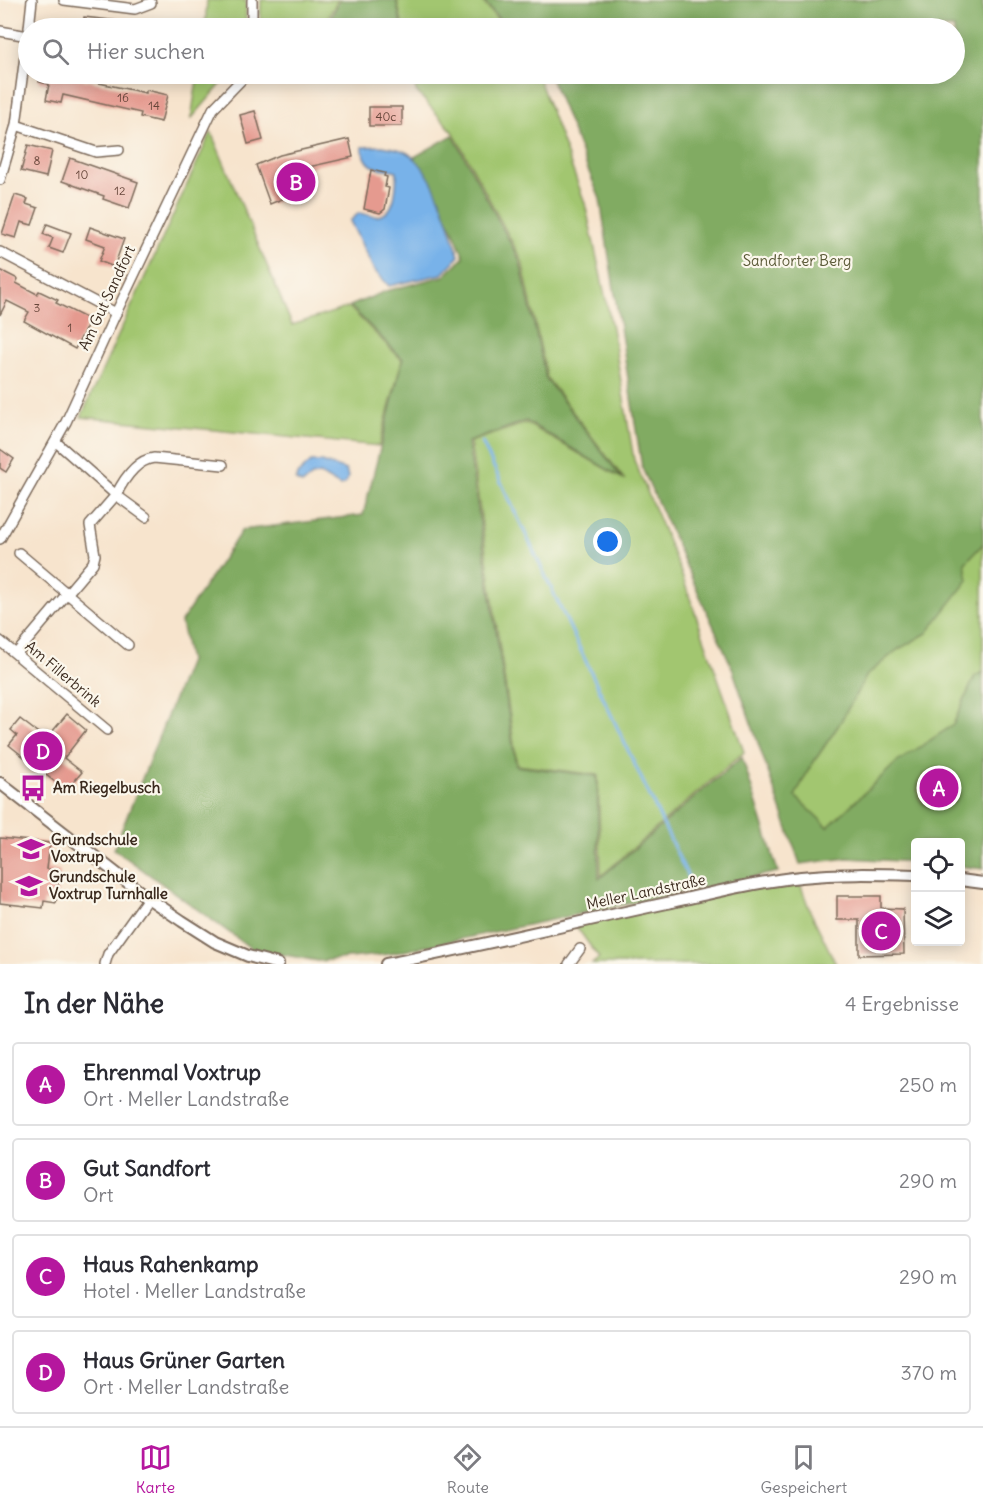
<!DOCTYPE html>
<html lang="de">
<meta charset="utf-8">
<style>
:root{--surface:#fff;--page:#f7f7f7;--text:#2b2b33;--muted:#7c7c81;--line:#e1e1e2;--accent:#b5179e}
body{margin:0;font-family:Delius,sans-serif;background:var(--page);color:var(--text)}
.controls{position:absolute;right:18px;bottom:18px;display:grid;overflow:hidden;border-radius:6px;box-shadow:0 3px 15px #0003}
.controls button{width:54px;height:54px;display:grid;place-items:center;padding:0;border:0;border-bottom:2px solid var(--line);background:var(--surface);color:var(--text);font:30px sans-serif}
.you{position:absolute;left:608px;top:542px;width:21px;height:21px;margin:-15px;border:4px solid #fff;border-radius:50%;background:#1a73e8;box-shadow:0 0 0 9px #1a73e833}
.badge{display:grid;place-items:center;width:39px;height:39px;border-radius:50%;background:var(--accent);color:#fff;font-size:20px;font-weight:700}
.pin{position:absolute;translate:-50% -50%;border:3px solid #fff;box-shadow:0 2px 6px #0006}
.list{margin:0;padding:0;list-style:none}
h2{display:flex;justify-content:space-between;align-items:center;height:78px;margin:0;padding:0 24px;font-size:26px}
h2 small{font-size:20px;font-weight:400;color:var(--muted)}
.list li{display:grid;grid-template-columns:39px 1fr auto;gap:18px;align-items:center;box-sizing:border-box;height:84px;margin:0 12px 12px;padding:0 12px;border:2px solid var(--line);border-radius:6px}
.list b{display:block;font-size:22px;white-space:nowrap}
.list p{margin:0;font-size:20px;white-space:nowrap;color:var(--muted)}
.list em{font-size:20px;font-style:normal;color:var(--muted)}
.icon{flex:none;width:33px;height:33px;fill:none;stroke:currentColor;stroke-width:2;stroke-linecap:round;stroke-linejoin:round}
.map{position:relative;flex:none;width:983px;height:964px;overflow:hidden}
.search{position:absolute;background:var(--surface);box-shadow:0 3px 15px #0003;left:18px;right:18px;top:18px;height:66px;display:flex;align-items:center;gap:15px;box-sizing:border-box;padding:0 21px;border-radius:33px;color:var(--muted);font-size:22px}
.sheet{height:462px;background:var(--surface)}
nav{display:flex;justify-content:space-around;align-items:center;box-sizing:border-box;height:84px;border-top:2px solid var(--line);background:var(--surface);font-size:16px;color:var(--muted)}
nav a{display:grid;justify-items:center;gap:3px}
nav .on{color:var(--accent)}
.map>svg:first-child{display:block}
</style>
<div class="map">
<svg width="983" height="964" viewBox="0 0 983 964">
<rect width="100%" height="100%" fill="#fbf7ec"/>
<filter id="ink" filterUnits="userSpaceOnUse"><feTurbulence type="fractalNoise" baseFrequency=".0167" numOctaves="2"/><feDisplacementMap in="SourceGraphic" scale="12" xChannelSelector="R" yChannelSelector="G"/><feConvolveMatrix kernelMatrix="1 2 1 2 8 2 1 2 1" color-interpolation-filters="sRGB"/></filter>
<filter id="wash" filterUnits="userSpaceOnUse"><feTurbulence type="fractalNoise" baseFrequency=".008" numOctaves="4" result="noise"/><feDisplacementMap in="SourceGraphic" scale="24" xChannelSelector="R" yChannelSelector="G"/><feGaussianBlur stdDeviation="1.35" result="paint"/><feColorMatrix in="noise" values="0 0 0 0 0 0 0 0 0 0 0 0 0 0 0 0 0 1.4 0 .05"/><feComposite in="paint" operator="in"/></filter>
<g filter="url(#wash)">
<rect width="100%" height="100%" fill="#f7e4cd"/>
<g fill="#a2c66f" stroke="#6e7846" stroke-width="1.5">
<path d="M207,0H246V28H205Z"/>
<path d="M261,0H338L322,28H260Z"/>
<path d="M397,0H481L505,28H403Z"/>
<path d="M198,74H230L191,119Z"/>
<path d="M413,74H537L585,203L612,328L634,460L680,570L744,752L601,876L598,775L517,765L470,442L526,423L625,480L547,378L522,261L454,133L416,91Z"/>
<path d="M211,132L292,325L349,307L402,360L379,446L81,417Z"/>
<path d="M983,544V672L975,676L953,725L896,763L828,827L795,796L809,769L838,726L867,675L897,650L927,633L965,563Z"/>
<circle cx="939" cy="789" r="20"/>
<path d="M798,878L810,911L836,964H592L599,958L573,922Z"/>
</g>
<g fill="#81ab62" stroke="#5e6a40" stroke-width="1.5" fill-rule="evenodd">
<path d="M340,0H396L402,28H325Z"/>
<path d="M483,0H983V544L965,563L968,580L927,633L897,650L867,675L838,726L809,769L795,796L828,827L896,763L953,725L975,676L983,672V869L961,866L960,842H916L915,862L848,858L800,864L731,665L642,468L600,199L552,81L546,74H954V28H507ZM938,768L951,772C983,808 912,824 918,786C920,775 928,771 938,768Z"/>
<path d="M453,135L520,261L546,379L622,478L526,421L468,442L516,766L597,776L599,879L742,757L778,872L390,954L318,961L252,949L114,849L189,661L181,622L242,530L363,515L403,359L350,306L386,291L444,276L464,257L451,225L409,160Z"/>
</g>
<g fill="#78b2e9" stroke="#5a6e84" stroke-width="1.5">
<path d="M382,146C393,148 404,149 412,156C436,176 450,226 459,256L442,274L389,286L374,270L350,221L359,213C365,214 373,217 378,216C397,214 396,185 397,171C377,167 367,171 362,147Z"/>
<path d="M311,462H322L346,470L348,477L345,484L340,486L320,474L312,476L302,484L296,481L297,475Z"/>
</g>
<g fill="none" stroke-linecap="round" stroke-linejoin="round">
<path stroke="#78b2e9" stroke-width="3" d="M482,442L690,881"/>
</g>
<g id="blocks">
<g fill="#e59a8f">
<path d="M84,17L136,23V28H83Z"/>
<path d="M53,19L83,23L82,28H52Z"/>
<path d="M40,74H67L66,76L146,93V90L168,95L161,122L140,117L141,113L63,95L61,103L46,100L49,84L39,82Z"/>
<rect x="369" y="107" width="33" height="19"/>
<path d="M255,111L263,140L248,144L240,115Z"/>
<path d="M349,139L353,157L304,168L310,196L290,200L289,196L270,204L256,165L280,155Z"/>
<path d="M28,145L52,151L46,177L21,171Z"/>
<path d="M70,158L138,182L129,208L103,199L104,196L62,181Z"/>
<path d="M371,170L385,173L384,176L387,177L385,187L389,188L385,209L380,213L364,209Z"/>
<path d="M15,195L28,199L26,204L38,208L32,225L21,222L16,238L2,234Z"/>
<path d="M47,224L71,233L63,253L49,248L53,238L43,234Z"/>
<path d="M90,227L124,239L114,267L99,261L105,246L86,239Z"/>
<path d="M0,270L18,279L16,283L37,294L39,291L58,300L56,303L90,320L75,349L24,321L29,312L7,301L0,315Z"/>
<path d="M0,449L14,459L6,472L0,468Z"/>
<path d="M67,714L86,730L64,758L82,772L66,791L9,745L17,735L11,730L20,719L46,739Z"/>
<path d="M0,838L50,843L47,869L60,871L56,903L44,901L43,908L0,903Z"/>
<path d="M837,896H881V908L903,909L904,954L859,955V920H837Z"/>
</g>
</g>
</g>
<g filter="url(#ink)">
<use href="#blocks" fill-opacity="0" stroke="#7d6b5b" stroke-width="1.5"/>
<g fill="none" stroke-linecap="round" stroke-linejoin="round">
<g stroke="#7d6b5b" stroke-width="12">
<g id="minor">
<path d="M64,0L135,9L151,3"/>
<path d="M29,28L32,0"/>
<path d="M252,28V0"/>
<path d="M0,31L28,36"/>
<path d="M16,125L96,152L119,150"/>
<path d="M0,180L16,125L28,33"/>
<path d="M0,252L116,313"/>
<path d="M56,442L116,495C124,479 136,460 154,458L223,465"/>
<path d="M0,539L66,422L116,313L213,109L243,78L244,74"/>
<path d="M19,553L128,645"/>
<path d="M0,641L107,730"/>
<path d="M16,654L93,563L95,555L90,525L116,495L146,517"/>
<path d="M105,964L108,954L148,898"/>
<path d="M569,964L580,949"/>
</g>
</g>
<g stroke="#7d6b5b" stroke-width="14">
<g id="tertiary">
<path d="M0,783L148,898L182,921L215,942L248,956L278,964"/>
<path d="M960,880L983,883"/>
<path d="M386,964C480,946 573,923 667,903C711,893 756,882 801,877C839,873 877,874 916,875"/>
</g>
</g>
<use href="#minor" stroke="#fff" stroke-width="9"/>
<use href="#tertiary" stroke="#fff" stroke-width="10"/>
</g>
</g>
<defs>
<g id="bus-bare" transform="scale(2.07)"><path d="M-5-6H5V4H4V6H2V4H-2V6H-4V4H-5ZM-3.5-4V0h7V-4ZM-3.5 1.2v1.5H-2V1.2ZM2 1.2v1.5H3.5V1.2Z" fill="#b5179e" stroke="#fbf7ec" stroke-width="2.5" paint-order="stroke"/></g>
<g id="school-bare" transform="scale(2.07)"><path d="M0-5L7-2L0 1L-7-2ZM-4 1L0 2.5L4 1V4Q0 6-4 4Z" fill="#b5179e" stroke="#fbf7ec" stroke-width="2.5" paint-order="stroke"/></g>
</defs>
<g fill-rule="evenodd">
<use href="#bus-bare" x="33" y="788"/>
<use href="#school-bare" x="31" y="849"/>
<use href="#school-bare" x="29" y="886"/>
</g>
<g text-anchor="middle" stroke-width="4.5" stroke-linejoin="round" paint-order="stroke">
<g font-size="12" fill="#66463a">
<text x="123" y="102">16</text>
<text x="154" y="110">14</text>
<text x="386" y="121">40c</text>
<text x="37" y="165">8</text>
<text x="82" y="179">10</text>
<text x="120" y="195">12</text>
<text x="37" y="312">3</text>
<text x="70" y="332">1</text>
</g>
<g font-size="15" fill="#5a5936" stroke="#fbf7ec">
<text x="797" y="266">Sandforter Berg</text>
</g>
<g font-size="15" fill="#3b2a1e" stroke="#fbf7ec">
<text transform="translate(107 298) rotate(-65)" y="5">Am Gut Sandfort</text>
<text transform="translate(63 674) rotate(40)" y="5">Am Fillerbrink</text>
<text transform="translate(646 892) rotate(-12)" y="5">Meller Landstraße</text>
</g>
<g font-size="15" font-weight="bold" fill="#3b2a1e" stroke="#fbf7ec" text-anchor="start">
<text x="53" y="793">Am Riegelbusch</text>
<text x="51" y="845">Grundschule<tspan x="51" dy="17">Voxtrup</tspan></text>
<text x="49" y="882">Grundschule<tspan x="49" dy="17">Voxtrup Turnhalle</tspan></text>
</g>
</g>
</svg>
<div class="controls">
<button><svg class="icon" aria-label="locate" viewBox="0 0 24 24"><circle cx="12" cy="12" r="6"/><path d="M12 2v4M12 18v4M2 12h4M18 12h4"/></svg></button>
<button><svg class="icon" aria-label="layers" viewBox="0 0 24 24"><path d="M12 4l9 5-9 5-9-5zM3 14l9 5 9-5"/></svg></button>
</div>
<div class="you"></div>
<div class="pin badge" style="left:939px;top:788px">A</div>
<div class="pin badge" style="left:296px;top:182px">B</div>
<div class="pin badge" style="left:881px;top:931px">C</div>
<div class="pin badge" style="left:43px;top:751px">D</div>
<div class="search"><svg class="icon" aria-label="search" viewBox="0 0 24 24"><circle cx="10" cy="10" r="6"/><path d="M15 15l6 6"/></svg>Hier suchen</div>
</div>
<section class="sheet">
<h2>In der Nähe<small>4 Ergebnisse</small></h2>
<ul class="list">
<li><span class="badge">A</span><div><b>Ehrenmal Voxtrup</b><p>Ort · Meller Landstraße</p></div><em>250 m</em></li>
<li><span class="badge">B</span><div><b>Gut Sandfort</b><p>Ort</p></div><em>290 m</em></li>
<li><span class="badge">C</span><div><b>Haus Rahenkamp</b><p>Hotel · Meller Landstraße</p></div><em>290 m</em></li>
<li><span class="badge">D</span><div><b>Haus Grüner Garten</b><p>Ort · Meller Landstraße</p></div><em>370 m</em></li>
</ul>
</section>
<nav>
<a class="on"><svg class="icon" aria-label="map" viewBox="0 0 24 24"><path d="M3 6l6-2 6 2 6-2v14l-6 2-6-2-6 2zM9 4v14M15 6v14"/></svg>Karte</a>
<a><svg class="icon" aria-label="directions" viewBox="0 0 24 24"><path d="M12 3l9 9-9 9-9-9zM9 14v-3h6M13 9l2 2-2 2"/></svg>Route</a>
<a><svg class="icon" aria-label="saved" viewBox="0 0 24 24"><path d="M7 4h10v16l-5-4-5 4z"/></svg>Gespeichert</a>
</nav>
